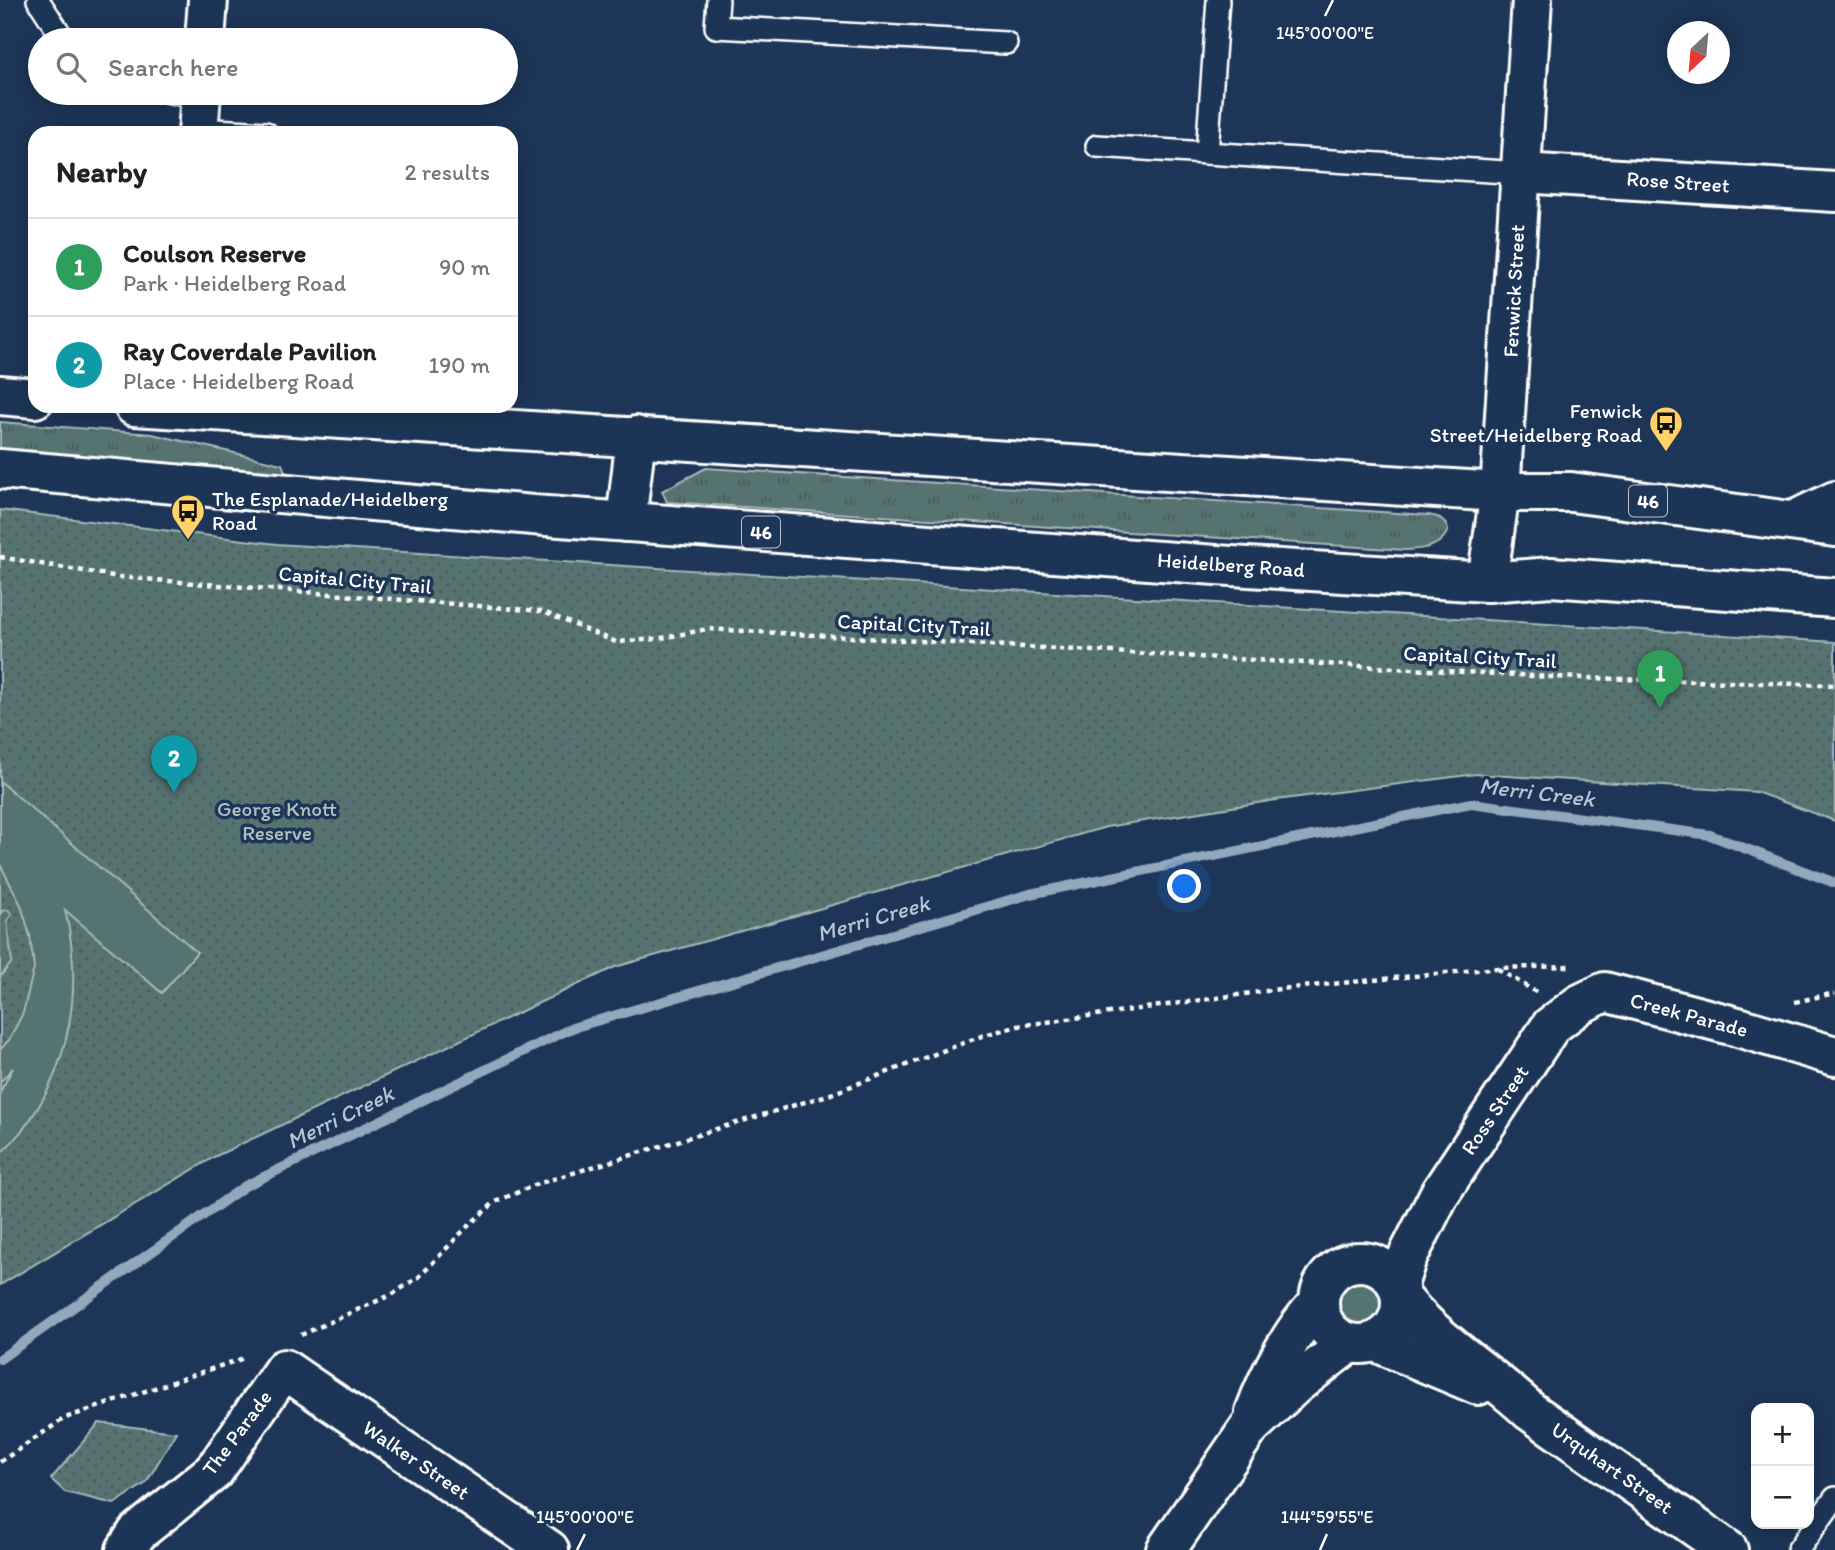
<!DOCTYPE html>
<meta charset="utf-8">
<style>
:root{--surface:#fff;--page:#f6f6f6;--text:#222;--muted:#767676;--line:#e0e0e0;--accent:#d93025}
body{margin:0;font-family:Itim,sans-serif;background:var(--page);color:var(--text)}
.controls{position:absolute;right:21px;bottom:21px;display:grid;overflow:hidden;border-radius:14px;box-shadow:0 4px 18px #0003}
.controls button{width:63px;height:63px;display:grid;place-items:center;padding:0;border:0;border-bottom:2px solid var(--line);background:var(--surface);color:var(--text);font:35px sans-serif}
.compass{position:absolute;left:1667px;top:21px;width:63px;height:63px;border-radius:50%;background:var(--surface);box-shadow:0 4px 18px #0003;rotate:206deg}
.you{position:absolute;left:1185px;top:887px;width:24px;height:24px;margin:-18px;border:5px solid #fff;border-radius:50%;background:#1a73e8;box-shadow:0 0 0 10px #1a73e833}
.badge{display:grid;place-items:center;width:46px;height:46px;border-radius:50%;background:var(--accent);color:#fff;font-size:23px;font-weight:700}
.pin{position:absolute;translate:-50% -58px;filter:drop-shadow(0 2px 4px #0008)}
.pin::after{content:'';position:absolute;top:37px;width:24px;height:21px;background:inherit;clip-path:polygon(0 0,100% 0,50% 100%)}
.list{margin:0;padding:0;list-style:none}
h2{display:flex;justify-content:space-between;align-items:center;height:91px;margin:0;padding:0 28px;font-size:30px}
h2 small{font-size:23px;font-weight:400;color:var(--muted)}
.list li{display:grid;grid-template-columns:46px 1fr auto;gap:21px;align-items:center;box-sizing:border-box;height:98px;padding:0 28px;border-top:2px solid var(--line)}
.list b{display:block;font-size:26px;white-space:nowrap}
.list p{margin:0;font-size:23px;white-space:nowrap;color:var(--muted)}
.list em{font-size:23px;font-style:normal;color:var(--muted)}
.icon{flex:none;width:38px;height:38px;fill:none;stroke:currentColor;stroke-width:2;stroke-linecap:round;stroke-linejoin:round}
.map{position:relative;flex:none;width:1835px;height:1550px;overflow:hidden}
.search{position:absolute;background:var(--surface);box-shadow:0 4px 18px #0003;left:28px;top:28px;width:490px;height:77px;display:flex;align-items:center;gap:18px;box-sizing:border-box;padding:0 24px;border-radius:38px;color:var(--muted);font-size:26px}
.panel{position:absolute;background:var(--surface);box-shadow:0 4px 18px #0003;left:28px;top:126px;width:490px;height:287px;border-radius:21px}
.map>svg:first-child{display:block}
</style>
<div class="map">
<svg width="1835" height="1550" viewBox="0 0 1835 1550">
<defs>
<pattern id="grass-tufts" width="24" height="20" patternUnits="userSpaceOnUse" patternTransform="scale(1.75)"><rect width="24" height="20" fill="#547371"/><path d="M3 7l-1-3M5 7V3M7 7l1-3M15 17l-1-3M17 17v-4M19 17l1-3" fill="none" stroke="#4f5a59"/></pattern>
<pattern id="park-dots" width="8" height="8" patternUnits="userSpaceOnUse" patternTransform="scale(1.75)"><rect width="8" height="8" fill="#547371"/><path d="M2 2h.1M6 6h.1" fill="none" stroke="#4f5a59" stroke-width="1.8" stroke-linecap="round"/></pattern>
</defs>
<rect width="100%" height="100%" fill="#1d3557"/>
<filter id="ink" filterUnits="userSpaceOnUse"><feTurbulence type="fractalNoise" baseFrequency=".0143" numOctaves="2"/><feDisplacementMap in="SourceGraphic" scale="14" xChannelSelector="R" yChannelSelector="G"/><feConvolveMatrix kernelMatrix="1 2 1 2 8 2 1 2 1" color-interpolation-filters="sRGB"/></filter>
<g filter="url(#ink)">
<g fill="url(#grass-tufts)" stroke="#aab9b8" stroke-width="2">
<path d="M0,422L152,434L282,464L286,474L0,449Z"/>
<path d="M706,468L1428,515C1439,517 1445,518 1448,530C1441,548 1423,549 1406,550L667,502L662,491Z"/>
</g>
<g fill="url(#park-dots)" stroke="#aab9b8" stroke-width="2">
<path d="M0,510L277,544L1835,642V821L1756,792L1476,774L1276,800L1106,827L615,967L216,1156L0,1285Z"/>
<path d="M99,1423L176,1432L146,1483L114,1504L65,1492L51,1479Z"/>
</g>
<g fill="#547371" stroke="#aab9b8" stroke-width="2">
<path d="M0,781L197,952L162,993L65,910C86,996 67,1092 0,1154V1092L13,1068L0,1082V1050L9,1040L23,1013L34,968L30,936L21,905L0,864Z"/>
<path d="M8,910L12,914L7,921L12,962L0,977V916L2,911Z"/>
<circle cx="1359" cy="1302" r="24"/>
</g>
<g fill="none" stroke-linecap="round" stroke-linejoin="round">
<path stroke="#93a7bd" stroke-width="10" d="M0,1359L245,1186L572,1028L1030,894L1471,803L1710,835L1835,883"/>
<g stroke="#fff" stroke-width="26">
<g id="service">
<path d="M38,0L64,40"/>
<path d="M718,0L716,27L1006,43"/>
<path d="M170,93L200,95"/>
<path d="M198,129L266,133"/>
<path d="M1097,146L1521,173"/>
<path d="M1207,153L1218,0"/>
<path d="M1798,1550L1835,1498"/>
</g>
</g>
<g stroke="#fff" stroke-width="44">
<g id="minor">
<path d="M205,40L208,0"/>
<path d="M198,133L201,93"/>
<path d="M1521,173L1835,192"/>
<path d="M1500,492L1532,0"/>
<path d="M1795,520L1835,501"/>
<circle cx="1360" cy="1303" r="41"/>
<path d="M1398,1285L1406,1260L1440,1193L1551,1026L1580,1004L1605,992L1738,1027L1835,1056"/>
<path d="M1402,1299C1438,1343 1489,1372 1530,1411L1728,1550"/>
<path d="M1376,1342L1478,1385"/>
<path d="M1255,1412C1268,1377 1292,1329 1319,1303"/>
<path d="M126,1550L137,1533L214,1471L284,1369L549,1550"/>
<path d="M1166,1550L1250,1427L1295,1385L1349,1343"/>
</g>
</g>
<g stroke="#fff" stroke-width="44">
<g id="primary">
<path d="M0,395L35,398"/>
<path d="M134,406L1500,492H1571L1835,527"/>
<path d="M0,469L533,515L1216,565L1487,582L1551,577L1835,598"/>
<path d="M626,522L636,436"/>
<path d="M1487,582L1500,492"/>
</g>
</g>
<g stroke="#fff" stroke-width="4.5" stroke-dasharray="5 5" stroke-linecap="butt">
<path d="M0,557L119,577L541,611L616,642L657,639L708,629L1552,677L1835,685"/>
<path d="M1498,969L1536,992"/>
<path d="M1795,1002L1835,993"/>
<path d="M301,1335L393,1294L419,1277L469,1225L495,1202L537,1184L831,1094L984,1035L1018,1026L1280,989L1498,968L1569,966"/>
<path d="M0,1462L65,1418L244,1358"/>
</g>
<use href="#service" stroke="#1d3557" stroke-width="21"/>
<use href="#minor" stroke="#1d3557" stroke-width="38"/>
<use href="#primary" stroke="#1d3557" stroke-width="38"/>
</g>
</g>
<path fill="none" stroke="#fff" stroke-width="2.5" d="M1325,16L1333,0M577,1550L585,1534M1320,1550L1327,1534"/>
<defs>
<g id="bus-pin" transform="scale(1.75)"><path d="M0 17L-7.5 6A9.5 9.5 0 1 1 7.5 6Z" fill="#ffd166" stroke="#1d3557"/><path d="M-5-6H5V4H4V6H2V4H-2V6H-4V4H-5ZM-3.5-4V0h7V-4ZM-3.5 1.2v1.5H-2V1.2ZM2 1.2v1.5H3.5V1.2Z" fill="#111"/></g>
</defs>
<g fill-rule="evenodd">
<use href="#bus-pin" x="1666" y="423"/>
<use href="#bus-pin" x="188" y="511"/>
</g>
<g text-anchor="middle" stroke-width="7" stroke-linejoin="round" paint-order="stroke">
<g fill="#1d3557" stroke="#bbc2cd" stroke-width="2">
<rect x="1629" y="485.5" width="38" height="31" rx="5"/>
<rect x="742" y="516.5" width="38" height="31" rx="5"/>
</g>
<g font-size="19" font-weight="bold" fill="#fff">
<text x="1648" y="508">46</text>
<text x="761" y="539">46</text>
</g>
<g font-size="21" fill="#fff" stroke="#1d3557">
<text transform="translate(1678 182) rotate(4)" y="7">Rose Street</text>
<text transform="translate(1514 291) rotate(-87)" y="7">Fenwick Street</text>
<text transform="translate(1231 565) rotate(4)" y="7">Heidelberg Road</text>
<text transform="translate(355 580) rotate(5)" y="7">Capital City Trail</text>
<text transform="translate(914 625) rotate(3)" y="7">Capital City Trail</text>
<text transform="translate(1480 657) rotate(3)" y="7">Capital City Trail</text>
<text transform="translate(1689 1015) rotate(15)" y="7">Creek Parade</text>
<text transform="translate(1495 1110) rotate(-56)" y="7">Ross Street</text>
<text transform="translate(237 1433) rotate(-53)" y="7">The Parade</text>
<text transform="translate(416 1460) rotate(34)" y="7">Walker Street</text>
<text transform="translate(1612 1468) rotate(35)" y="7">Urquhart Street</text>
</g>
<g font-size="21" fill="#fff" stroke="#1d3557" text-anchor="end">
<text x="1642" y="418">Fenwick<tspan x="1642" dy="24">Street/Heidelberg Road</tspan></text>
<text x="212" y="506" text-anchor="start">The Esplanade/Heidelberg<tspan x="212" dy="24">Road</tspan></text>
</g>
<g font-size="21" fill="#b2c0bf" stroke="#1d3557">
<text x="277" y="816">George Knott<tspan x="277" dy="24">Reserve</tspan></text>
</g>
<g font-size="23" font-style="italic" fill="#b7c4d3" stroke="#1d3557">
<text transform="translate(1537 792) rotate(7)" y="8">Merri Creek</text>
<text transform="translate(873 918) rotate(-16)" y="8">Merri Creek</text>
<text transform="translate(340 1117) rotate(-26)" y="8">Merri Creek</text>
</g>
</g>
<g font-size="18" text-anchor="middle" fill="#fff" stroke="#1d3557" stroke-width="7" stroke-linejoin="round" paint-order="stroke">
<text x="1325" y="39">145°00'00"E</text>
<text x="585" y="1523">145°00'00"E</text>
<text x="1327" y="1523">144°59'55"E</text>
</g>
</svg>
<div class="controls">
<button>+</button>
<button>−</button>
</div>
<svg class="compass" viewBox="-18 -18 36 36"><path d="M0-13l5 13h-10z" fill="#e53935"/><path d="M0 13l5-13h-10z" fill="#767676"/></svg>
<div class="you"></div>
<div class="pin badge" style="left:1660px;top:708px;background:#2e9e5b">1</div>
<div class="pin badge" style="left:174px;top:793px;background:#0f9aa8">2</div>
<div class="search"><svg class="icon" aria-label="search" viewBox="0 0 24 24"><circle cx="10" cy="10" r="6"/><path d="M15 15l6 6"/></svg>Search here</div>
<section class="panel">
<h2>Nearby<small>2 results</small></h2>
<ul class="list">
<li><span class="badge" style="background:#2e9e5b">1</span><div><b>Coulson Reserve</b><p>Park · Heidelberg Road</p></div><em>90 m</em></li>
<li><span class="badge" style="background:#0f9aa8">2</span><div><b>Ray Coverdale Pavilion</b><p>Place · Heidelberg Road</p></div><em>190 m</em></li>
</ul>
</section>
</div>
